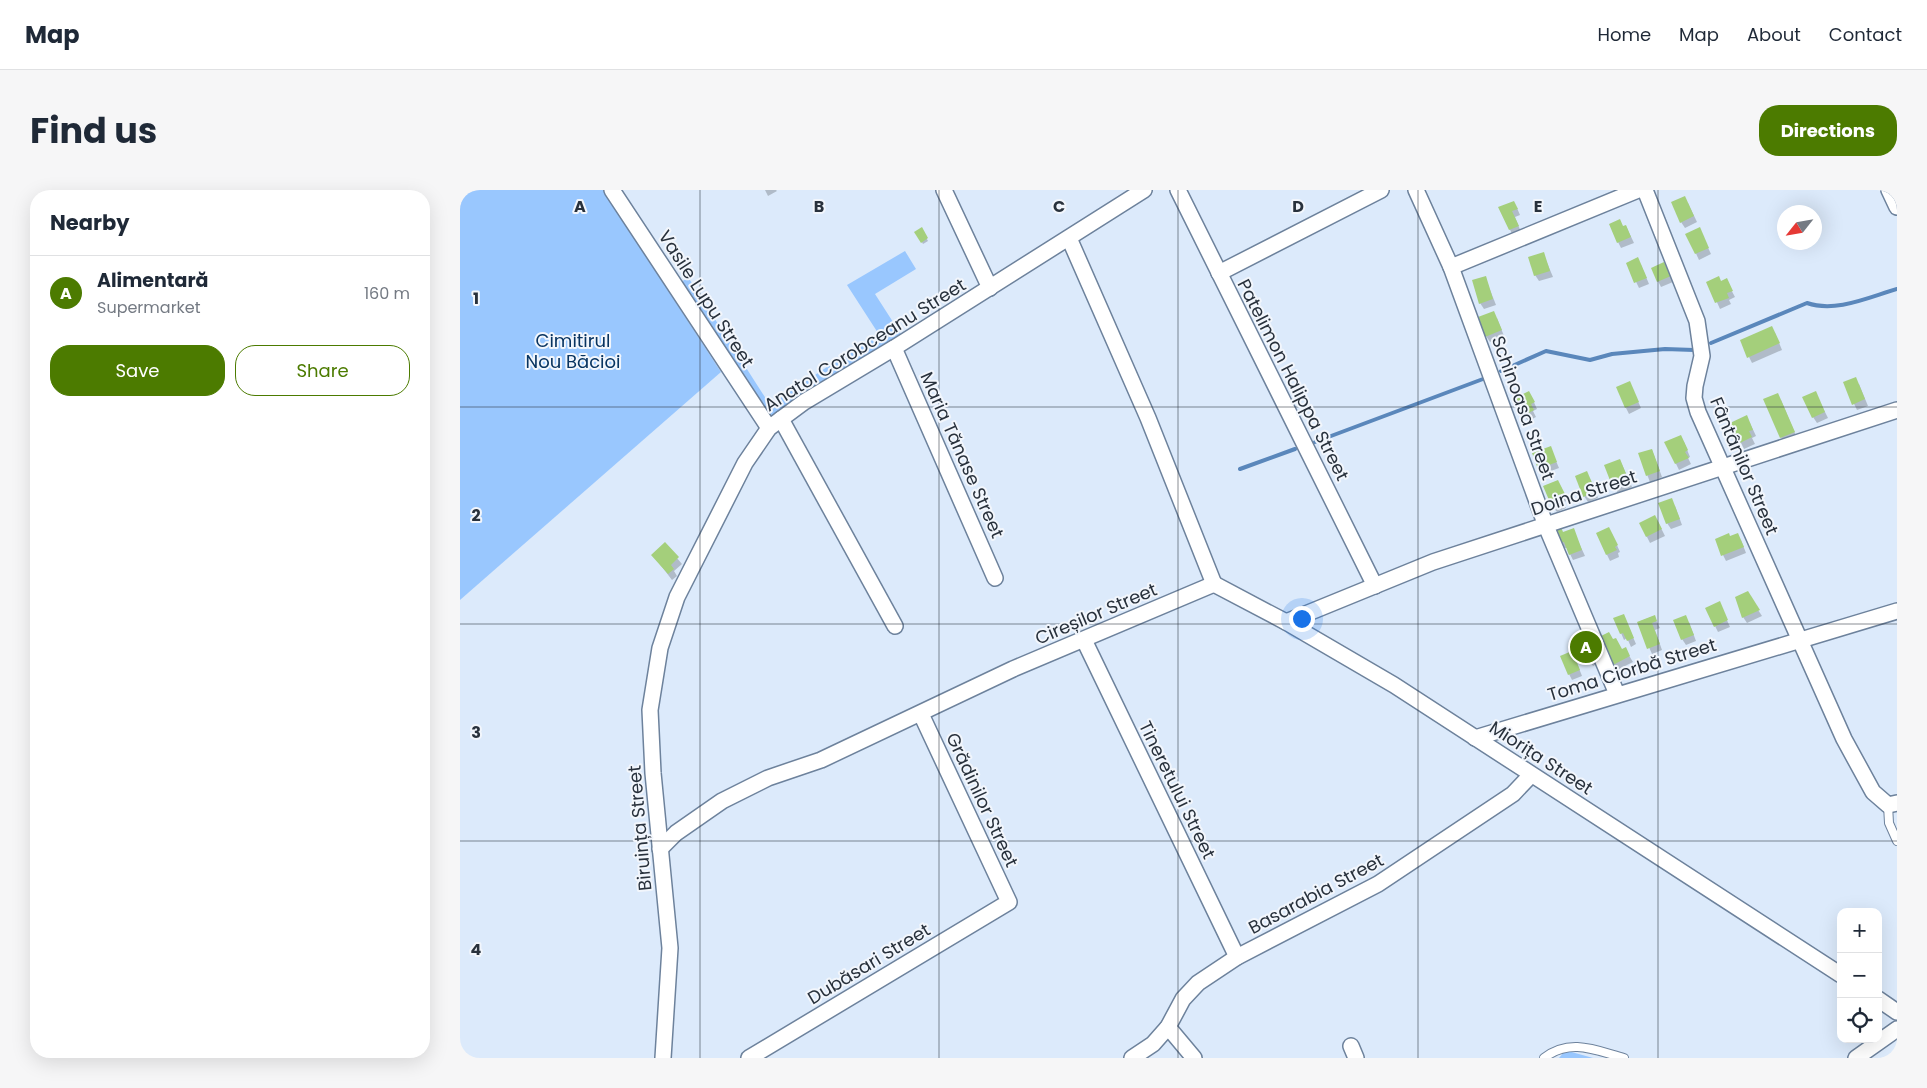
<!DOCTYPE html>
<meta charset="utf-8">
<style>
:root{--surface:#fff;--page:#f6f6f7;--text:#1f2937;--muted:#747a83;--line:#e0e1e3;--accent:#4c7b00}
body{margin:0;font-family:Poppins,sans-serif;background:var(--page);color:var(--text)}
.controls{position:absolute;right:15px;bottom:15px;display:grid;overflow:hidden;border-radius:10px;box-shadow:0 5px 20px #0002}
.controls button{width:45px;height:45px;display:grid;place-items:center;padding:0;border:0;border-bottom:1px solid var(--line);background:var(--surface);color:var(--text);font:25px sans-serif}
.compass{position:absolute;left:1317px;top:15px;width:45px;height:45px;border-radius:50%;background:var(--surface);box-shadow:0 5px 20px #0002;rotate:239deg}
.you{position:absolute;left:841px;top:428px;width:18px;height:18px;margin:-12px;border:4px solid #fff;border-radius:50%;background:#1a73e8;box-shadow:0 0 0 8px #1a73e833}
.badge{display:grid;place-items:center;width:32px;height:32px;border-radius:50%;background:var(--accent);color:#fff;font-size:16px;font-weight:700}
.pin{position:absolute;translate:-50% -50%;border:2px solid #fff;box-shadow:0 1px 5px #0006}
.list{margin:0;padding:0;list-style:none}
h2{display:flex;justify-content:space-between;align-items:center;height:65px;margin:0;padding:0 20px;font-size:21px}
h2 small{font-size:16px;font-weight:400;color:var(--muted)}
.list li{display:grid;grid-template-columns:32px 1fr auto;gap:15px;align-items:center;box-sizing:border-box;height:75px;padding:0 20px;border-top:1px solid var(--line)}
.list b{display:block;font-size:19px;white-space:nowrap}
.list p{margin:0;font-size:16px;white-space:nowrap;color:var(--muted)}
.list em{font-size:16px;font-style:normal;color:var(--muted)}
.actions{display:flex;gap:10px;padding:15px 20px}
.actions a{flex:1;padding:11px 0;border:1px solid var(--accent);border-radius:20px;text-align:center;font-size:18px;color:var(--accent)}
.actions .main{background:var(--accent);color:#fff}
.icon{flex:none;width:28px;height:28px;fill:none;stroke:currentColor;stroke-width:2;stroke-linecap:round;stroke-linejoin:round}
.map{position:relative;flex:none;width:1437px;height:868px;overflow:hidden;border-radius:20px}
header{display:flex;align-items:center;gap:30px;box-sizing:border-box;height:70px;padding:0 25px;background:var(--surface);border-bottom:1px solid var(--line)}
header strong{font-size:24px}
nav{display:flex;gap:28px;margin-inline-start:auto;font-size:18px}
.intro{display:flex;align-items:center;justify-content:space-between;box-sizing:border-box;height:120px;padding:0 30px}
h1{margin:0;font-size:35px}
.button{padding:12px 22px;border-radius:20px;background:var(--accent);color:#fff;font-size:18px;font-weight:700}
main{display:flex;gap:30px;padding:0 30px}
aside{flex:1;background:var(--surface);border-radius:20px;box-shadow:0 5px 20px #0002}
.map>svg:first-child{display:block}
</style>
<header>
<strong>Map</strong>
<nav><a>Home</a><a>Map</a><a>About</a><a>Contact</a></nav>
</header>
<div class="intro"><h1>Find us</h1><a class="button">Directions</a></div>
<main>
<aside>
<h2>Nearby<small></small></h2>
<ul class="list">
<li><span class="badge">A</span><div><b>Alimentară</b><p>Supermarket</p></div><em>160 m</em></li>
</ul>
<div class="actions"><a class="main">Save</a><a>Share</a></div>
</aside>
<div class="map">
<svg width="1437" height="868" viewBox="0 0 1437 868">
<rect width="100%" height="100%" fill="#dceafb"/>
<g fill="#99c7fe">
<path d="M0,0H143L261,182L0,410Z"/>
<path d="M445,61L456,79L415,104L442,146L310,230L219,94L228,87L310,215L418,143L387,95Z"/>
<path d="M1108,861L1133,868H1099L1104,862Z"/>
</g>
<g fill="#0003">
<path d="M305,0H316L317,1L308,6Z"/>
<path d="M1228,13L1237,32L1225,38L1221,32Z"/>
<path d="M1040,18H1057L1060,25L1055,27L1061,42L1053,46Z"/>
<path d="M1166,36L1174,53L1161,58L1158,52Z"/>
<path d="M461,39L468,51L463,54L456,42Z"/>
<path d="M1227,44L1242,45L1251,64L1239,70Z"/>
<path d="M1083,63L1093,87L1079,91L1075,85Z"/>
<path d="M1167,73L1181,75L1189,94L1179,98Z"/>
<path d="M1207,79L1213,92L1201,97L1198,91Z"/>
<path d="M1025,87L1036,115L1024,119L1020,113Z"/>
<path d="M1248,92L1268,94L1275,107L1269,110L1271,114L1260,119Z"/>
<path d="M1037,128L1044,146L1030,152L1026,146Z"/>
<path d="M1315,143L1322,160L1292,173L1289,167Z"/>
<path d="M1384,193L1399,194L1408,216L1397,220Z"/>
<path d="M1172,198L1181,218L1169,224L1166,218Z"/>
<path d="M1072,208L1077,219L1073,221L1076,227L1068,231L1064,225Z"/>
<path d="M1358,208L1368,228L1357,233L1353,227Z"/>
<path d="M1321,210L1337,248L1324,253L1321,247Z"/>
<path d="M1290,233L1296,246L1292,248L1295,254L1284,259L1272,234Z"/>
<path d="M1224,252L1230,267L1228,268L1231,274L1219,280L1206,253Z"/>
<path d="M1090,257L1099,278L1083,284L1080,278Z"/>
<path d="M1192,260L1202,287L1190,292L1179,264Z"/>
<path d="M1160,270L1172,297L1158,303L1154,297Z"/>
<path d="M1130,289L1138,308L1128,312L1124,306Z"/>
<path d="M1101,297L1107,311L1103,312L1106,318L1097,322L1093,317Z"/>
<path d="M1215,316L1222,335L1211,339L1207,333Z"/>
<path d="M1198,332L1205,346L1190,353L1180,333Z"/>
<path d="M1113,340L1125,366L1113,370L1107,358H1105L1101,353L1103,344Z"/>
<path d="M1137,344H1152L1160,362L1158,363L1159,367L1150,371Z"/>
<path d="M1270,347L1281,350L1286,363L1266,371L1263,365Z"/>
<path d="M205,354L222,374L214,381L217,386L212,390L193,365Z"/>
<path d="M1287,403L1302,426L1287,433L1283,427Z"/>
<path d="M1262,419L1270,437L1258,442L1255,436Z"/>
<path d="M1194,426L1200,438L1195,440L1202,460L1192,464L1178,432Z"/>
<path d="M1155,429L1166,431L1176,454L1171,457L1167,448L1164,450Z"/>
<path d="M1229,432L1236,451L1226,455L1222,449Z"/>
<path d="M1123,444L1137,474L1133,476L1130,471L1127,472L1120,459Z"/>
<path d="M1165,459L1173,472L1157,480L1154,474L1162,461Z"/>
<path d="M1115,468L1122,486L1112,490L1109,484Z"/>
</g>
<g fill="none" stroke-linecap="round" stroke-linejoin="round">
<g stroke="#5a87bb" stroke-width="4">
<path d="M1251,153L1347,113C1376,123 1409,107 1437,99"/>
<path d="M1041,181L1086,161L1130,170L1152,164L1205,159L1234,160"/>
<path d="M855,252L1023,189"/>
<path d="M780,279L835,259"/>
</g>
</g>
<g fill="#a4cf7b">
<path d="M1225,6L1234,26L1220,33L1211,12Z"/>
<path d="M1054,11L1058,19L1052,21L1059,36L1049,40L1038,17Z"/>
<path d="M1160,29L1163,36L1166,35L1171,47L1157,53L1149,34Z"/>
<path d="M462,37L468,48L461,53L454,42Z"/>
<path d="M1240,37L1249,58L1235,64L1225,44Z"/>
<path d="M1084,62L1090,81L1074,86L1068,67Z"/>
<path d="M1178,67L1187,88L1174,93L1166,73Z"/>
<path d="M1204,72L1211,86L1197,92L1191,78Z"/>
<path d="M1026,86L1033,109L1019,114L1012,90Z"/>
<path d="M1259,86L1261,91L1267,88L1273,101L1267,103L1269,108L1255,113L1246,92Z"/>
<path d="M1034,121L1042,140L1025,147L1018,127Z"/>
<path d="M1312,136L1320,153L1287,168L1280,150Z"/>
<path d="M1396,187L1405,209L1392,215L1383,192Z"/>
<path d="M1170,191L1179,212L1165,218L1156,197Z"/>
<path d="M1069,201L1075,212L1071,214L1074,220L1063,226L1055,208Z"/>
<path d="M1356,201L1365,222L1352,228L1342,207Z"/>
<path d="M1318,203L1335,242L1320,248L1303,209Z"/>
<path d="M1287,225L1293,240L1289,241L1292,247L1280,253L1270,233Z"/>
<path d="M1221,245L1228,260L1225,262L1229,268L1215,274L1204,252Z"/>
<path d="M1091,256L1097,272L1078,279L1072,263Z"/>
<path d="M1192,259L1200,281L1186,286L1178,263Z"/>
<path d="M1160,269L1169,291L1153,298L1144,275Z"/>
<path d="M1127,281L1136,302L1123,307L1115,286Z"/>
<path d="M1098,290L1105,304L1101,306L1104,312L1092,317L1083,296Z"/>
<path d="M1212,308L1220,329L1206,334L1198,313Z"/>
<path d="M1195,325L1202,339L1186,347L1179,333Z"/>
<path d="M1101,337L1103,342L1114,338L1122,360L1109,365L1104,352L1100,353L1095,340Z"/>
<path d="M1149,337L1158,355L1155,357L1157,360L1146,365L1136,343Z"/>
<path d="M1269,343L1270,346L1278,343L1284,357L1261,366L1255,349Z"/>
<path d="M205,352L219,367L211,375L214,379L208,384L191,365Z"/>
<path d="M1288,401L1300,420L1282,428L1275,407Z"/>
<path d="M1260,411L1268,430L1254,437L1245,418Z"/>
<path d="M1164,424L1174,448L1167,451L1163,443L1160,444L1153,428Z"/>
<path d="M1195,425L1197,431L1192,433L1200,454L1187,459L1177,432Z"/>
<path d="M1226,425L1234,445L1221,450L1213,430Z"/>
<path d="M1123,442L1131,461L1124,464L1122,458L1119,460L1114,446Z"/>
<path d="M1149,442L1153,449L1156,448L1162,459L1166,457L1170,466L1153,475L1139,447Z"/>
<path d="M1112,461L1120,480L1108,485L1100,466Z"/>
</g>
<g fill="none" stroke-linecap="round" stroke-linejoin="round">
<g stroke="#6d829c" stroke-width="10">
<g id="lane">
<path d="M1428,615L1429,633L1437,651"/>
<path d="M1084,868C1110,848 1135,860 1164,868"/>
</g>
</g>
<g stroke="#6d829c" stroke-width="18">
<g id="street">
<path d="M152,0L309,238"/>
<path d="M484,0L530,98"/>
<path d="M718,0L915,396"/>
<path d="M956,0L991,77L1086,336L1157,504"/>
<path d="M1185,0L1237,131L1242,166L1235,196L1234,208L1238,222L1384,549L1413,602L1428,615L1437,613"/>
<path d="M1429,0L1437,17"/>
<path d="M609,48L688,228L754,394"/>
<path d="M991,77L1178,0"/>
<path d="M759,83L921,0"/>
<path d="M434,158L535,388"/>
<path d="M321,229L435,436"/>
<path d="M754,394L826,432L934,495L1381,785"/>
<path d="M826,432L973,372L1437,220"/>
<path d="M624,450L777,767"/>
<path d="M1015,548L1437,421"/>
<path d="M200,659L216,643L262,611L308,588L361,570L553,479L754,394"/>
<path d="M1418,809L1437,822"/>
<path d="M708,837L734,868"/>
<path d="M891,856L896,868"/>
<path d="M203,868L210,758L193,583L190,520L200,458L217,407L285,273L309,238L344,212L434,158L684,0"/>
<path d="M289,868L549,712L461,524"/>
<path d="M672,868L693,854L708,837L723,809L738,793L777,767L918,694L1053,604L1071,585"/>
<path d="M1396,868L1437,839"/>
</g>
</g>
<use href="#lane" stroke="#fff" stroke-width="8"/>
<use href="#street" stroke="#fff" stroke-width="15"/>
</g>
<path fill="none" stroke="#28313c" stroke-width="1" stroke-opacity="0.55" d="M240,0V868M479,0V868M718,0V868M958,0V868M1198,0V868M0,217H1437M0,434H1437M0,651H1437"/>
<g text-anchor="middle" stroke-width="4" stroke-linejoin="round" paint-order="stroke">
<g font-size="18" fill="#28313c" stroke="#f2f6fc">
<text transform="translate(246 109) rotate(57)" y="6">Vasile Lupu Street</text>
<text transform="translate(405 155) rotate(-32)" y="6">Anatol Corobceanu Street</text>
<text transform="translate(833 190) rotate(63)" y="6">Patelimon Halippa Street</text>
<text transform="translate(1063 218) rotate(70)" y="6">Schinoasa Street</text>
<text transform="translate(502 265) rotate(66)" y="6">Maria Tănase Street</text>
<text transform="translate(1284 276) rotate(67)" y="6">Fântânilor Street</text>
<text transform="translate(1124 303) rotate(-18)" y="6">Doina Street</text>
<text transform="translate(636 424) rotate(-23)" y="6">Cireșilor Street</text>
<text transform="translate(1172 480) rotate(-17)" y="6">Toma Ciorbă Street</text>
<text transform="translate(1081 568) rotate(33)" y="6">Miorița Street</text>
<text transform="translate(717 600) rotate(64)" y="6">Tineretului Street</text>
<text transform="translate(522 610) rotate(65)" y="6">Grădinilor Street</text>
<text transform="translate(180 638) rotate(-95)" y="6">Biruința Street</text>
<text transform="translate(856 704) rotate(-28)" y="6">Basarabia Street</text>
<text transform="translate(409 774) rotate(-31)" y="6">Dubăsari Street</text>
</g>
<g font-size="18" fill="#083461" stroke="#f2f6fc">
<text x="113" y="157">Cimitirul<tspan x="113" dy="21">Nou Băcioi</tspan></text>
</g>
</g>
<g font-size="16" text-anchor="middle" font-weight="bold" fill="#28313c" stroke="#f2f6fc" stroke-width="4" stroke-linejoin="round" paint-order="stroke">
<text x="120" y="22">A</text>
<text x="359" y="22">B</text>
<text x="599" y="22">C</text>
<text x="838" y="22">D</text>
<text x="1078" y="22">E</text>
<text x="16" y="114">1</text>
<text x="16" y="331">2</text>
<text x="16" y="548">3</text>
<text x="16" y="765">4</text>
</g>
</svg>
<div class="controls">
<button>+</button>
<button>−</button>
<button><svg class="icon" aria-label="locate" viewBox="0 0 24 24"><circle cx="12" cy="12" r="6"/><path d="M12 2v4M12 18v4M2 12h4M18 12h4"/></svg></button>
</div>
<svg class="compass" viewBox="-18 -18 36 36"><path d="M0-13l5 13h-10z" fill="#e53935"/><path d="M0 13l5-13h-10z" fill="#747a83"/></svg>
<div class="you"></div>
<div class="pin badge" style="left:1126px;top:457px">A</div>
</div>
</main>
